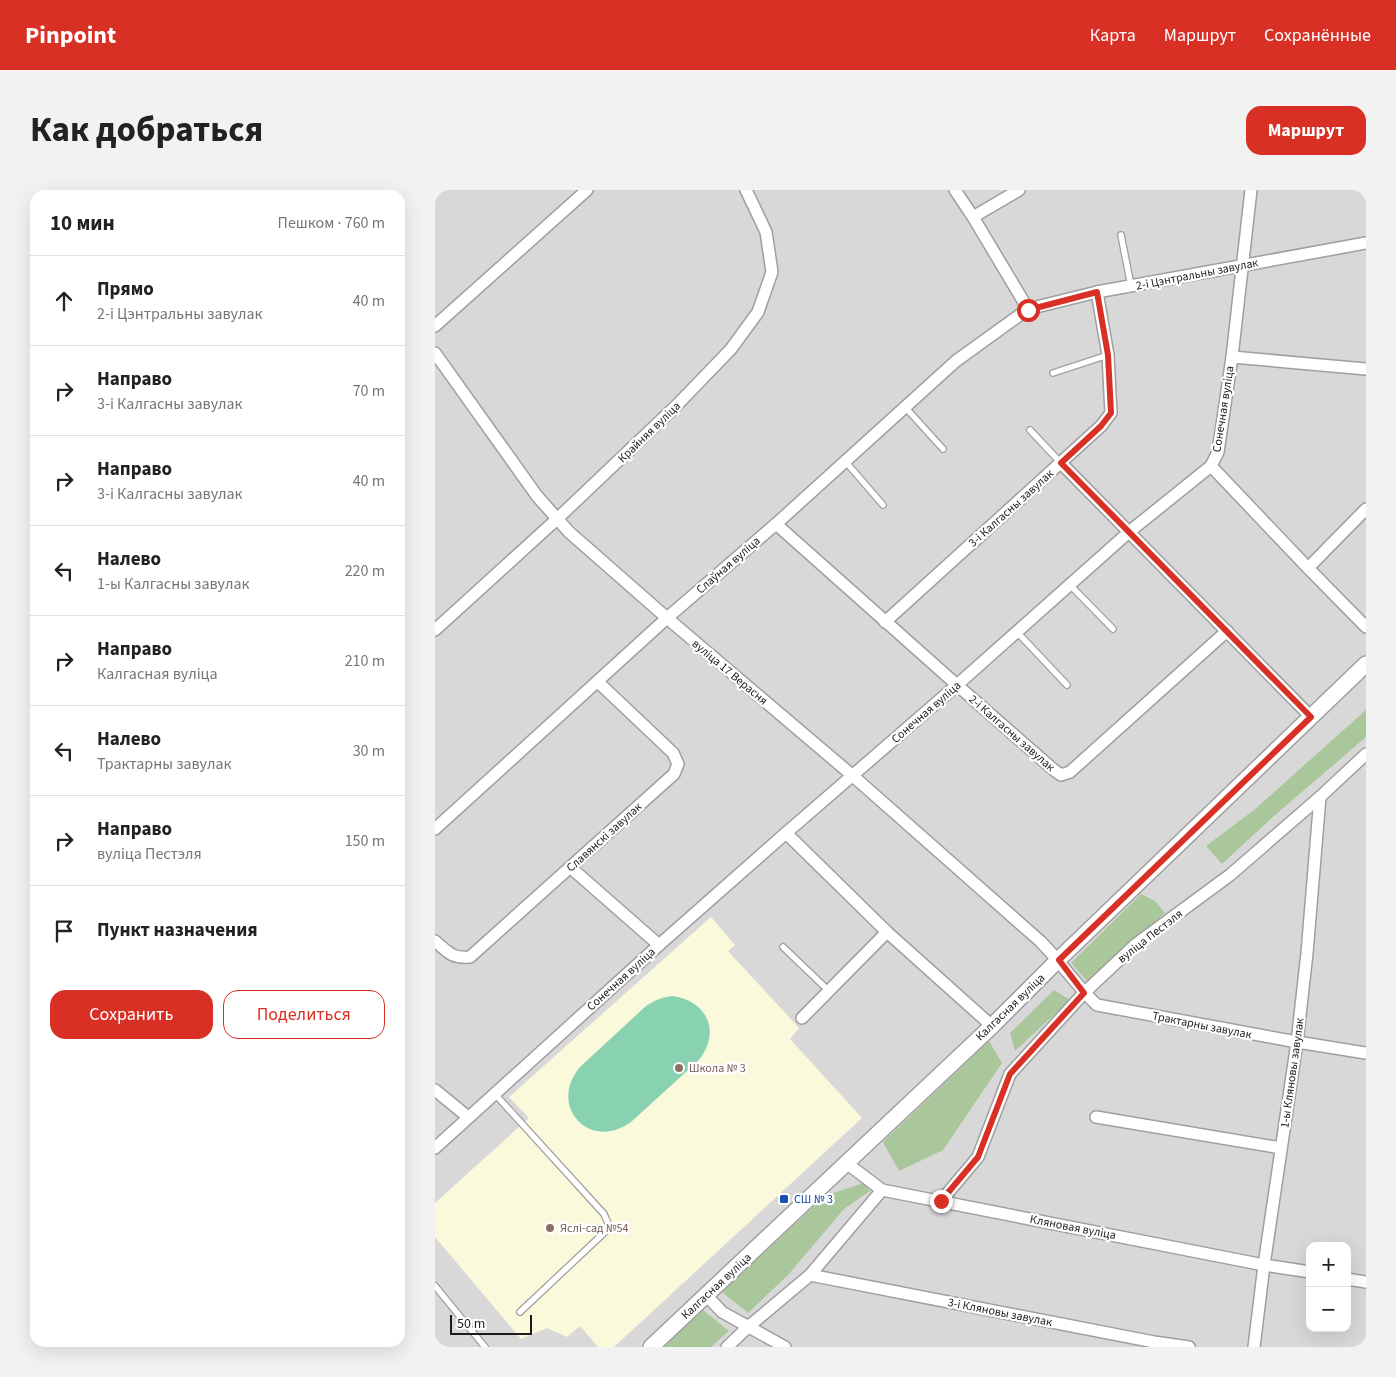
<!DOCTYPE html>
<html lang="ru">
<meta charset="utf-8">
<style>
:root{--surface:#fff;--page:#f2f2f2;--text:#222;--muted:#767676;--line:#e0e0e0;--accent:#d93025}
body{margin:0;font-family:"Source Sans 3",sans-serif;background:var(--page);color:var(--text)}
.controls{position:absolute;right:15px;bottom:15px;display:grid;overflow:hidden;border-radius:10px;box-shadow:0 5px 20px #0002}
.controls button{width:45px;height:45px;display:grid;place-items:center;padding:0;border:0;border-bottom:1px solid var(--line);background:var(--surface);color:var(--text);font:25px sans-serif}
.scale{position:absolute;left:15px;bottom:12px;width:82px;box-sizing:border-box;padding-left:5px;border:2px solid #1b1b1b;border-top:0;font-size:14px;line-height:18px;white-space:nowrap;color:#1b1b1b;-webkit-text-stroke:4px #fff;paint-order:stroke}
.stop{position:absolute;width:15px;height:15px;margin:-11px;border:4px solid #d93025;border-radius:50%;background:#fff}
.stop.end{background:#d93025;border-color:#fff;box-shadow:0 1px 5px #0008}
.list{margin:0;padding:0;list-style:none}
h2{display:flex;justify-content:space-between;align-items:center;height:65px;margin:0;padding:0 20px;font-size:21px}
h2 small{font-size:16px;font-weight:400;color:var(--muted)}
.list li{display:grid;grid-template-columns:32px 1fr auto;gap:15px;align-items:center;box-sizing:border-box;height:90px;padding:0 20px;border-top:1px solid var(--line)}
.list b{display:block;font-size:19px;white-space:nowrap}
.list p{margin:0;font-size:16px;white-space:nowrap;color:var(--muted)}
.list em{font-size:16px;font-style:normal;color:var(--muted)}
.actions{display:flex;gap:10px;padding:15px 20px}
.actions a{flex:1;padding:11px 0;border:1px solid var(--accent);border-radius:15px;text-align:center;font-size:18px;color:var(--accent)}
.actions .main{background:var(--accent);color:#fff}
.icon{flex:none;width:28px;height:28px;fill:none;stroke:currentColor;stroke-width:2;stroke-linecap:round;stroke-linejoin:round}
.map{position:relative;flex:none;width:931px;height:1157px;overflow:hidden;border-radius:15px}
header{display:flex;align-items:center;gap:30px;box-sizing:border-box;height:70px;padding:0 25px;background:var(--accent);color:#fff}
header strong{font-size:24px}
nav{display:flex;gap:28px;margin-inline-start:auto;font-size:18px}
.intro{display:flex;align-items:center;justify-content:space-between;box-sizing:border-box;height:120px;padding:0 30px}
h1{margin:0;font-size:35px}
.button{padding:12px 22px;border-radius:15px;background:var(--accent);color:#fff;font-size:18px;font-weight:700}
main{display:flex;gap:30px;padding:0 30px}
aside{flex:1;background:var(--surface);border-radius:15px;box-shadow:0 5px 20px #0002}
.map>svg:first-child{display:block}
</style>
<header>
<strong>Pinpoint</strong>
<nav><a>Карта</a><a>Маршрут</a><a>Сохранённые</a></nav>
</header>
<div class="intro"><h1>Как добраться</h1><a class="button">Маршрут</a></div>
<main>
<aside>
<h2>10 мин<small>Пешком · 760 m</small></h2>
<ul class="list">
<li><svg class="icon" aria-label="ahead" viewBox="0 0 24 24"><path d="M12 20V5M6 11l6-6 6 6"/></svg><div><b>Прямо</b><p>2-і Цэнтральны завулак</p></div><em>40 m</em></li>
<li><svg class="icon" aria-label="right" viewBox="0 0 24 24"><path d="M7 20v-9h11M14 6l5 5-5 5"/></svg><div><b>Направо</b><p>3-і Калгасны завулак</p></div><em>70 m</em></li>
<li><svg class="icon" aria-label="right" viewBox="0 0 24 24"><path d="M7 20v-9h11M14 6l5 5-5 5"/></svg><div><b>Направо</b><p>3-і Калгасны завулак</p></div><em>40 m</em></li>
<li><svg class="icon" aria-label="left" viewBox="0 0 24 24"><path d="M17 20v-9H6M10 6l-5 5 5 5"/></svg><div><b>Налево</b><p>1-ы Калгасны завулак</p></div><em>220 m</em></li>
<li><svg class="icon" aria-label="right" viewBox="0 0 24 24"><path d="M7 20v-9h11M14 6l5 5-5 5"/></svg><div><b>Направо</b><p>Калгасная вуліца</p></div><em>210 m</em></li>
<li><svg class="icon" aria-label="left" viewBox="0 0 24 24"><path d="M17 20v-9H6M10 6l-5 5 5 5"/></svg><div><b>Налево</b><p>Трактарны завулак</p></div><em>30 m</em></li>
<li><svg class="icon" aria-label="right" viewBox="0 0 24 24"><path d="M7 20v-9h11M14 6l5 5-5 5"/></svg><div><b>Направо</b><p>вуліца Пестэля</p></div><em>150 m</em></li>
<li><svg class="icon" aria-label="arrive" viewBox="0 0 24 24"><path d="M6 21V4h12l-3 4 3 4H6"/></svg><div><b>Пункт назначения</b></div></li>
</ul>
<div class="actions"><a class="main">Сохранить</a><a>Поделиться</a></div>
</aside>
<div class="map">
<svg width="931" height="1157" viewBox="0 0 931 1157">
<rect width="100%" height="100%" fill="#ebe7e2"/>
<path fill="#d9d8d8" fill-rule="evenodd" d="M0,0H931V1157H0ZM875,1056H912V1138H875Z"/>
<path fill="#fbf9db" d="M276,727L300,755L293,761L364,838L355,849L427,928L179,1157H163L145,1136L132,1147L112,1138L86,1149L0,1047V1013L94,928L74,907Z"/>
<g fill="#aac69b">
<path d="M931,520V547L840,625L787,674L771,656L819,620Z"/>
<path d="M706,704L720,711L730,723L653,792L636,773Z"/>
<path d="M619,800L635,810L580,861L575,843Z"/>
<path d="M554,851L567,873L508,960L464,981L448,952Z"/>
<path d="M428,993L435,1001L409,1019L353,1085L313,1123L287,1102L390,1006Z"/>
<path d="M268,1120L294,1141L276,1157H229Z"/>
</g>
<path fill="#88d2b1" d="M238,806C274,812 286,843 263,871L196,932C155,962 112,916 145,877L211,816C220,810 227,807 238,806Z"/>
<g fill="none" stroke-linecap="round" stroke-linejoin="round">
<g stroke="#9f9f9f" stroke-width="8">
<g id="service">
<path d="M686,45L696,96"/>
<path d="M618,183L673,165"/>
<path d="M470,217L508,259"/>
<path d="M595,240L626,273"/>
<path d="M410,271L448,315"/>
<path d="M635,395L678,439"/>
<path d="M582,442L632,495"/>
<path d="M348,757L394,801"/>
<path d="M59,903L169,1024L173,1033L170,1042L85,1122"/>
<path d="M0,1096L50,1157"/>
</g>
</g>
<g stroke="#9f9f9f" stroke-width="14">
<g id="minor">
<path d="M520,0L538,27L593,119"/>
<path d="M538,27L584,0"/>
<path d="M0,136L152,0"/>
<path d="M0,163L102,306L134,342L232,428L418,586L605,751C625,771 641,795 662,815L862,852L931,863"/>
<path d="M797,167L931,179"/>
<path d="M626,273L876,527"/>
<path d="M776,276L873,378L931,437"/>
<path d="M341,334L522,495L619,580L626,585L635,582L792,441"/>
<path d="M873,378L931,319"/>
<path d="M450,432L666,236L676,223L673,165L662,102"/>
<path d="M0,440L122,329L242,215L296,159L323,122L337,82L331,42L311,0"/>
<path d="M0,639L232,428L341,334L521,171L593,119L662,102L931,53"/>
<path d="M351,643L452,742L557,836"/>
<path d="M135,677L224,755"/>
<path d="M0,751C13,762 17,769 35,767L239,584L243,574L238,563L163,492"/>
<path d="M367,828L452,742"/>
<path d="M0,900L33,927"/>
<path d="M661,927L846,958"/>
<path d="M0,958L224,755L351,643L522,495L694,342L776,276L783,262L797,167L816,0"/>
<path d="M410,972L447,1000L829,1075L875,1082"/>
<path d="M506,1011L543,967L575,884L649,803L700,755L795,685L885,607L931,564"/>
<path d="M375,1085L719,1152L754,1157"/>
<path d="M912,1089L931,1092"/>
<path d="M271,1105L287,1122L350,1157"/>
<path d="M292,1157L313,1137L375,1085L447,1000"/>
<path d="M819,1157L829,1075L862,852L872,763L885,607"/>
</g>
</g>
<g stroke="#9f9f9f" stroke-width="18">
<path id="tertiary" d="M216,1157L557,836L623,770L931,474"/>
</g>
<use href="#service" stroke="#fff" stroke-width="5.5"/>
<use href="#minor" stroke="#fff" stroke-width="11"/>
<use href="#tertiary" stroke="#fff" stroke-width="15"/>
</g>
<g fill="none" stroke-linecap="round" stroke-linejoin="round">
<path stroke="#d93025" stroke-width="6" d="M506,1011L543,967L575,884L649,803L624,770L876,527L626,273L666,236L676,223L673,165L662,102L593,120"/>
</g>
<g fill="#8d6e63" stroke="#fff" stroke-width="2">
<circle cx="244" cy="878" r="5"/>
<circle cx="115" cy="1038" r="5"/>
</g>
<rect fill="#1a4fb4" stroke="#fff" stroke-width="2" x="344" y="1004" width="10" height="10" rx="2.5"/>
<g text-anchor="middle" stroke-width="4.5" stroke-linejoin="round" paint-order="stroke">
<g font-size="12" fill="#1b1b1b" stroke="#fff">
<text transform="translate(762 84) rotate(-11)" y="4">2-і Цэнтральны завулак</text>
<text transform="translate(788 219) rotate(-81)" y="4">Сонечная вуліца</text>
<text transform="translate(214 242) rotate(-44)" y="4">Крайняя вуліца</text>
<text transform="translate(576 318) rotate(-42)" y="4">3-і Калгасны завулак</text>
<text transform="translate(293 375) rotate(-41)" y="4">Слаўная вуліца</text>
<text transform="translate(295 482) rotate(40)" y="4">вуліца 17 Верасня</text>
<text transform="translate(491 522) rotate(-41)" y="4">Сонечная вуліца</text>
<text transform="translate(577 543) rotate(41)" y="4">2-і Калгасны завулак</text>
<text transform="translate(169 647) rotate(-42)" y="4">Славянскі завулак</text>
<text transform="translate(715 746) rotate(-38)" y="4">вуліца Пестэля</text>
<text transform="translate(186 789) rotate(-42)" y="4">Сонечная вуліца</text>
<text transform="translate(575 817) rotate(-44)" y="4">Калгасная вуліца</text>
<text transform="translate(767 835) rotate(11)" y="4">Трактарны завулак</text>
<text transform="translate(857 883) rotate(-82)" y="4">1-ы Кляновы завулак</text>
<text transform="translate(638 1037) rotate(11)" y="4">Кляновая вуліца</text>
<text transform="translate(281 1096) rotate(-43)" y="4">Калгасная вуліца</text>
<text transform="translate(565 1122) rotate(11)" y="4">3-і Кляновы завулак</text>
</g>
<g font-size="12" fill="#785e54" stroke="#fff" text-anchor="start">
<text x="254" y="882">Школа № 3</text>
<text x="125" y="1042">Яслі-сад №54</text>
</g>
<g font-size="12" fill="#164399" stroke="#fff" text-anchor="start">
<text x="359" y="1013">СШ № 3</text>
</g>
</g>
</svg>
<div class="controls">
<button>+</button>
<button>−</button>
</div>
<div class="scale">50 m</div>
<div class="stop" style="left:593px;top:120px"></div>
<div class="stop end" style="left:506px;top:1011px"></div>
</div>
</main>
